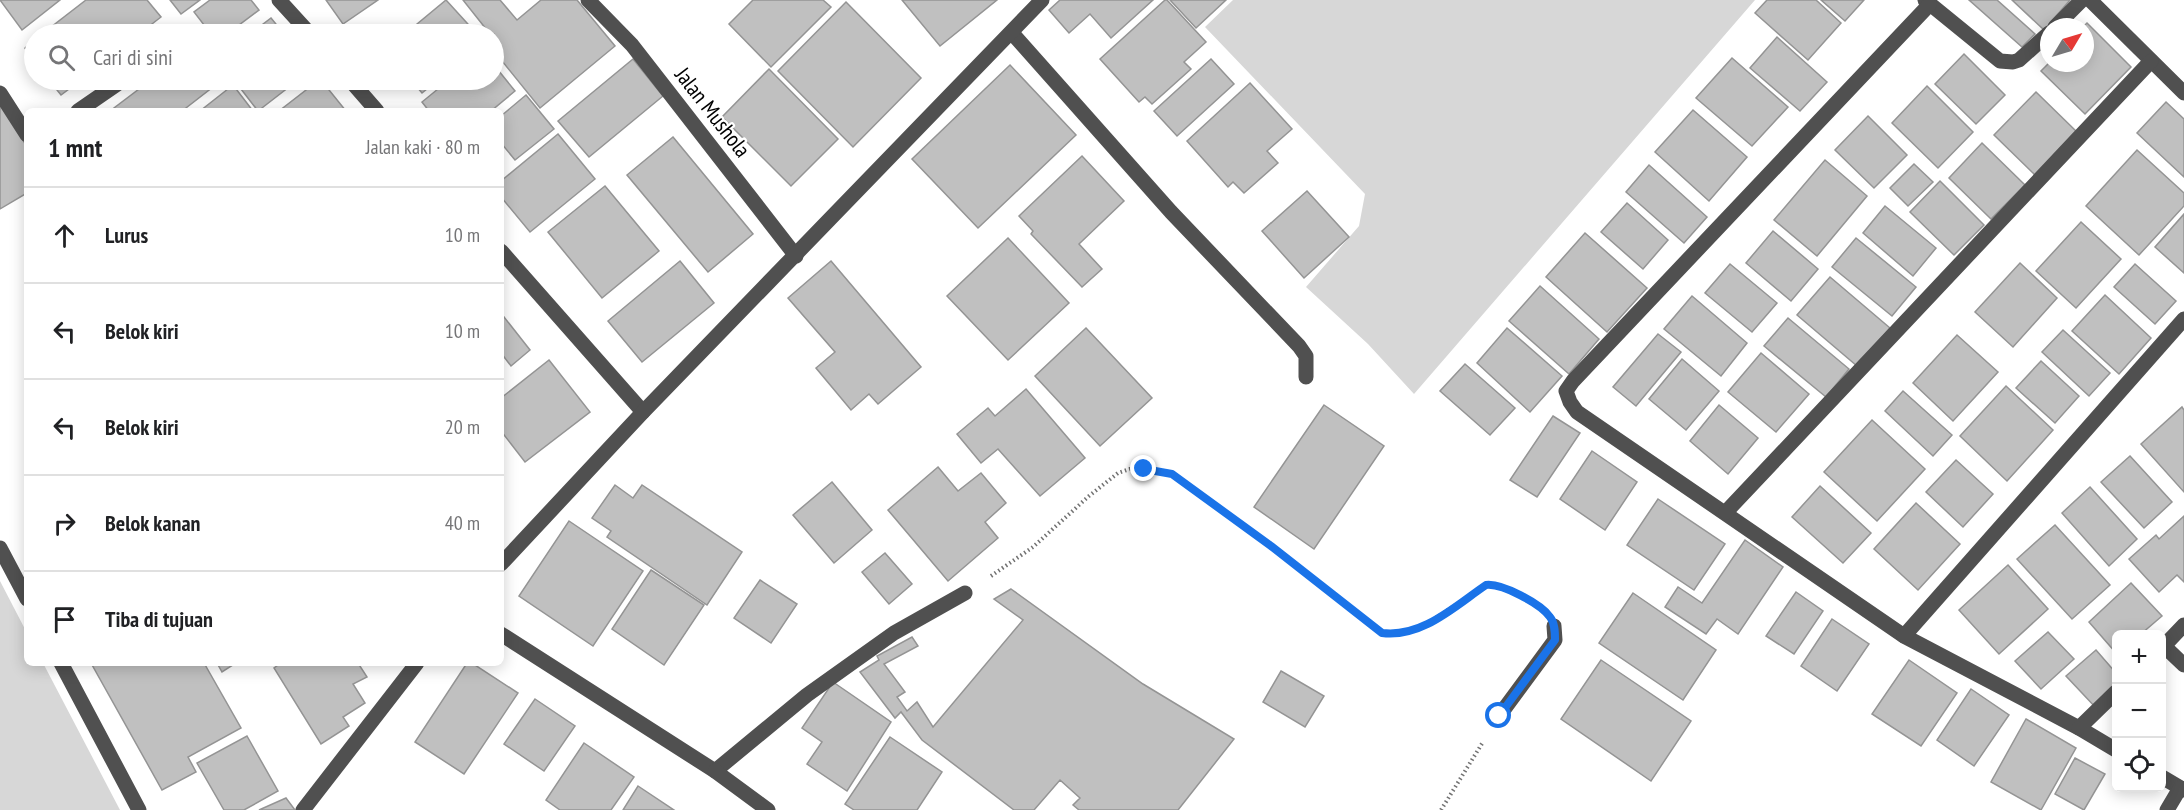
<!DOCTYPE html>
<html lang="id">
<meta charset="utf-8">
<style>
:root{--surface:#fff;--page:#f2f2f2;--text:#202124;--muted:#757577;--line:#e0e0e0}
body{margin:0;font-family:"PT Sans Narrow",sans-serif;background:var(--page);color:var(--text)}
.controls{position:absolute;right:18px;bottom:18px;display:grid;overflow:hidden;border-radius:9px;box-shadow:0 3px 15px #0003}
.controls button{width:54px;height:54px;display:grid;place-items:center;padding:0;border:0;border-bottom:2px solid var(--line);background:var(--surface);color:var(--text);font:30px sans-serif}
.compass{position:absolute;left:2040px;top:18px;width:54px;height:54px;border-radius:50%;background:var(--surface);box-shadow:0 3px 15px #0003;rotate:52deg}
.stop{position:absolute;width:18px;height:18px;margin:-14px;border:4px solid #1a73e8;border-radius:50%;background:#fff}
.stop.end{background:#1a73e8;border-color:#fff;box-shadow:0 2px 6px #0008}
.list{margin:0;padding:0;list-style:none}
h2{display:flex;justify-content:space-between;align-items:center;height:78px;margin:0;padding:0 24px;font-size:26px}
h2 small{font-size:20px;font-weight:400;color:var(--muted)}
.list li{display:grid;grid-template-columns:39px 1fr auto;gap:18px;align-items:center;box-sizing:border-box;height:96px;padding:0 24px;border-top:2px solid var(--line)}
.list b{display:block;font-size:22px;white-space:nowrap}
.list em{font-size:20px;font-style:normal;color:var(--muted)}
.icon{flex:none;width:33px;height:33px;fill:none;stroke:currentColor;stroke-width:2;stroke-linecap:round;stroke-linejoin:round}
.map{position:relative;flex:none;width:2184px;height:810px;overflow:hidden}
.search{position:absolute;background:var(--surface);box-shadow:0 3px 15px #0003;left:24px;top:24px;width:480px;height:66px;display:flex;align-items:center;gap:15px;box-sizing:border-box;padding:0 21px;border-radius:33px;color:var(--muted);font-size:22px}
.panel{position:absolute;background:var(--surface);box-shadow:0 3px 15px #0003;left:24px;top:108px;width:480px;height:558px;border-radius:9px}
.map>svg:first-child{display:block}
</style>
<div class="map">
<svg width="2184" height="810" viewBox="0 0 2184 810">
<rect width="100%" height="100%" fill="#fff"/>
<g fill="#d7d7d7">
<path d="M1233,0H1755L1414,394L1368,344L1306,287L1359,226L1365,194L1205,27Z"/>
<path d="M0,581L27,633V663H43L120,810H0Z"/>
</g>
<g fill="#c0c0c0" stroke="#949494" stroke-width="1.5">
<path d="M0,0H60L22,30Z"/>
<path d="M86,0H147L161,17L139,34H42Z"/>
<path d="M170,0H200L181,14Z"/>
<path d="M210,0H251L259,10L227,34H211L194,12Z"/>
<path d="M326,0H378L343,24Z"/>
<path d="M446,0L477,34H405Z"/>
<path d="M463,0H500L517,20L541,0H577L615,46L540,108L494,51V34H490Z"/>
<path d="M753,0H823L831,7L771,67L729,24Z"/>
<path d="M902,0H997L940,46Z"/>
<path d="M1060,0H1153L1111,38L1090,14L1069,33L1049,10Z"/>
<path d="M1165,0H1167L1206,42L1184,62L1191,69L1152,104L1145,97L1139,102L1100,59Z"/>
<path d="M1170,0H1226L1196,28Z"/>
<path d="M1767,0H1816L1841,23L1808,60L1755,13Z"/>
<path d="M1821,0H1864L1845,21Z"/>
<path d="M1969,0H1997L2035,34L2022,47Z"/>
<path d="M2012,0H2070L2044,30Z"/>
<path d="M846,2L921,78L853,147L778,71Z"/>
<path d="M271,18L284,34H250Z"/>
<path d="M2087,23L2131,67L2085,114L2041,71L2049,63H2085V27H2083Z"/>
<path d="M1777,37L1827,82L1800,111L1750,68Z"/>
<path d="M34,40V61L25,48Z"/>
<path d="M1964,54L2005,95L1976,124L1935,84Z"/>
<path d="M1732,58L1788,107L1752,146L1696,98Z"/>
<path d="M633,59L663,96L589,157L558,121Z"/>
<path d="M1211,59L1234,84L1177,136L1154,111Z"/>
<path d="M494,65L515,91L491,111H429L422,102L449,80H494Z"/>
<path d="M1010,65L1076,135L978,228L912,159Z"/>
<path d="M769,69L838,139L791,186L722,117Z"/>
<path d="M49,80H81L61,95Z"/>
<path d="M151,80H222L182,111H110Z"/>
<path d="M234,80H298L258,111Z"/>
<path d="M319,80H321L346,111H279Z"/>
<path d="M411,80H438L422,93Z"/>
<path d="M1250,83L1292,129L1267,151L1278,163L1244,193L1233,182L1228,187L1187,141Z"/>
<path d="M233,85L253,111H200Z"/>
<path d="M1927,86L1973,132L1938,168L1892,123Z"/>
<path d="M2036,92L2078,133L2036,176L1994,135Z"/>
<path d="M526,95L554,129L515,160L501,143V116Z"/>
<path d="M0,101L27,147V193L0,209Z"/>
<path d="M2166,102L2184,119V177L2137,133Z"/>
<path d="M1693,110L1747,157L1709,201L1655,152Z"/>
<path d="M1868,116L1907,155L1874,188L1835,150Z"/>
<path d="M558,134L595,179L530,232L501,197V181Z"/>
<path d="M673,137L753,234L708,272L627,175Z"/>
<path d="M1982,143L2025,185L1991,219L1949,178Z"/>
<path d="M2137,150L2184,193V206L2139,255L2086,206Z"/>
<path d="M1082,156L1124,201L1079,244L1102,269L1082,287L1031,234L1033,231L1019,216Z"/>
<path d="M1825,160L1867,196L1817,256L1774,220Z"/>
<path d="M1914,164L1933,182L1908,206L1890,188Z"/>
<path d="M1649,165L1707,217L1684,243L1626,192Z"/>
<path d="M1940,181L1984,225L1954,255L1910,212Z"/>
<path d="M605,186L659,251L602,298L548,232Z"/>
<path d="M1307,191L1349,237L1304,278L1262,231Z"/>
<path d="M1627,203L1668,240L1643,269L1601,232Z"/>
<path d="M1885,206L1936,248L1913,276L1863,233Z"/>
<path d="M2184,214V273L2155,247Z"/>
<path d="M2081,222L2121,259L2076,308L2036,271Z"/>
<path d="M1773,231L1818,269L1791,301L1746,263Z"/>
<path d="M1585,233L1647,288L1607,332L1546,277Z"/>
<path d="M1008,238L1069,303L1008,360L947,296Z"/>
<path d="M1856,238L1916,287L1892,316L1832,267Z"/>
<path d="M680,261L714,303L642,362L608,321Z"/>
<path d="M831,261L921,367L878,404L869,394L851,410L816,368L835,352L788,298Z"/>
<path d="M2020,263L2057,298L2013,347L1975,312Z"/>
<path d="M1730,264L1777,303L1752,332L1705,293Z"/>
<path d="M2135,264L2176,301L2155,324L2114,287Z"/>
<path d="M1830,277L1890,328L1857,366L1797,315Z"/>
<path d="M1540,286L1599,339L1569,374L1509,321Z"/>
<path d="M2105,295L2151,338L2119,374L2072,331Z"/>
<path d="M1692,296L1747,343L1721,376L1664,329Z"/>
<path d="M504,317L530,350L511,366L501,353V319Z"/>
<path d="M1788,318L1849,369L1826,397L1764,346Z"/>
<path d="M1086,328L1152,398L1100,446L1035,376Z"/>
<path d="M1507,328L1562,376L1530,412L1477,363Z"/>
<path d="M2063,330L2110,373L2089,396L2042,352Z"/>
<path d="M1658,334L1681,352L1636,406L1613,387Z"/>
<path d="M1957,335L1998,372L1953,421L1913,383Z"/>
<path d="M1761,353L1809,394L1776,432L1728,392Z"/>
<path d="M1682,359L1719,391L1686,430L1649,399Z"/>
<path d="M549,360L590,412L525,462L501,431V398Z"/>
<path d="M2041,361L2079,396L2055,423L2016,388Z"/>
<path d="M1465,364L1515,408L1490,435L1440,391Z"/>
<path d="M2006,386L2053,430L2007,481L1960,436Z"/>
<path d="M1026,389L1085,458L1040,496L998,449L981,463L957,434L988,408L995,416Z"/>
<path d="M1903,391L1952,435L1933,456L1885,411Z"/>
<path d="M1324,405L1384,446L1314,549L1254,507Z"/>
<path d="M1719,405L1758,438L1728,474L1690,441Z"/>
<path d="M2182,407L2184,410V492L2141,444Z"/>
<path d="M1553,416L1580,433L1537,497L1510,480Z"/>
<path d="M1872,420L1925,469L1877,521L1824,472Z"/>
<path d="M1592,451L1637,482L1605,530L1560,499Z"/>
<path d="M2130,456L2172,502L2144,528L2101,482Z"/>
<path d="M1956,460L1993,494L1963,527L1926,492Z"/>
<path d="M938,467L958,491L981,473L1006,503L985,522L998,538L948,581L888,510Z"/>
<path d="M832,482L872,530L834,563L793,515Z"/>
<path d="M615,485L633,498L642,485L742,552L707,605L607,537L611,531L592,518Z"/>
<path d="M1820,486L1871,533L1843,563L1792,517Z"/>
<path d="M2090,487L2137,539L2109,566L2062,513Z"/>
<path d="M1658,499L1725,544L1694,590L1627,545Z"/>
<path d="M1916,503L1960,544L1918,590L1874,549Z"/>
<path d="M2184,516V582L2177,575L2159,592L2129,559L2156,535L2159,539Z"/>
<path d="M569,521L643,571L593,646L519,596Z"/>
<path d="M2055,525L2110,585L2072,619L2017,559Z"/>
<path d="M1745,540L1783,567L1738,634L1717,619L1706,634L1665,607L1678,587L1702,603Z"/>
<path d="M885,553L912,584L889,604L862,572Z"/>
<path d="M2008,565L2048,609L1999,654L1959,610Z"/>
<path d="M651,570L704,605L664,665L612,629Z"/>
<path d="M760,580L797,604L771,643L734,618Z"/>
<path d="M2131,583L2162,616L2141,634H2116V653L2089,622Z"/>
<path d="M1011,589L1143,684L1234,739L1178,810H1079L1073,805L1080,798L1060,780L1034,810H1014L922,740L901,712L895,718L860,672L879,660L877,656L912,637L918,646L884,664L905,692L897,697L907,711L917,702L933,727L1023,620L994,599Z"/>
<path d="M1796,592L1823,611L1794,654L1766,636Z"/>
<path d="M1633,593L1716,650L1683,700L1599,643Z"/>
<path d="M1832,619L1869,644L1837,691L1801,666Z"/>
<path d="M2048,632L2074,659L2041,689L2015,661Z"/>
<path d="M2096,650L2116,673V691L2097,709L2066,676Z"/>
<path d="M1601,660L1691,721L1651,781L1561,719Z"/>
<path d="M1909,660L1957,693L1921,746L1872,714Z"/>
<path d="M91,663H204L241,728L188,757L196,772L162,790Z"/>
<path d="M217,663H236L222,672Z"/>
<path d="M281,663H358L367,677L353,684L365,703L343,717L349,726L321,744L274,668Z"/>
<path d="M467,663H472L518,693L464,774L415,742Z"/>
<path d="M1281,671L1324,696L1305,727L1263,702Z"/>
<path d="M833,682L891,722L847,791L807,764L822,742L802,728Z"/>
<path d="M1971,689L2009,715L1974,766L1937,740Z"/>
<path d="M535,699L575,726L544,771L504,744Z"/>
<path d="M2026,719L2076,748L2041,810L1991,782Z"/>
<path d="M247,736L278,791L244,810H224L197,763Z"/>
<path d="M890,737L942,772L917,810H854L845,804Z"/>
<path d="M584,743L634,777L611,810H560L546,800Z"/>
<path d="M2075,758L2105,774L2084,810L2055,794Z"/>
<path d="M638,786L674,810H623Z"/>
<path d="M286,798L295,810H259Z"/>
</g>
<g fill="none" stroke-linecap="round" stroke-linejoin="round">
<g stroke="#727272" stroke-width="4" stroke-dasharray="1.5 3" stroke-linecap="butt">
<path d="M991,576L1033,547L1089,496L1118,473L1130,469H1144L1171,474L1271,546L1382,633L1392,635L1419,629L1486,585L1500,586L1533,604"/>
<path d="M1441,810L1483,742"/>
</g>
<g stroke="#505050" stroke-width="15">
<path d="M279,0L310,34"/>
<path d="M588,0L632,45L796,256"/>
<path d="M1925,0L2000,61L2013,62L2019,60L2049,33"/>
<path d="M2090,0L2184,93"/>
<path d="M1929,5L1573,381L1566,391L1570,402L1577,412L1904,636L2079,728L2116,750"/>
<path d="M2055,27L2082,0"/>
<path d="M1012,33L1171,212L1299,346L1306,356V377"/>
<path d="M350,80L377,111"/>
<path d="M0,93L27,135"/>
<path d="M78,111L123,80"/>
<path d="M501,251L643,412"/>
<path d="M1726,512L2151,61"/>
<path d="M0,548L27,599"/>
<path d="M501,564L643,412L1042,0"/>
<path d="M501,634L715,771L807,695L894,633L965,593"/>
<path d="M1904,636L2184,319"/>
<path d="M2164,646L2184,665"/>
<path d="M2162,648L2184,625"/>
<path d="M61,663L139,810"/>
<path d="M1499,716L1555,640L1554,626"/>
<path d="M2079,728L2116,692"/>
<path d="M715,771L768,810"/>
<path d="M2162,777L2184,790"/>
<path d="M303,810L417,663"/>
<path d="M2167,810L2180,788"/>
</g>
</g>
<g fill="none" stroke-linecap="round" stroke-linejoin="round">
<path stroke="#1a73e8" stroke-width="8" d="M1144,469L1172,474L1271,546L1382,633C1422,638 1455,606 1486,585C1502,583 1541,604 1550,617C1555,623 1555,632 1555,640L1499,716"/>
</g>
<g text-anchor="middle" stroke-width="4.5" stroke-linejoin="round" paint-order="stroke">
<g font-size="22" fill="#000" stroke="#fff">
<text transform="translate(713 112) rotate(52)" y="8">Jalan Mushola</text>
</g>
</g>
</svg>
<div class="controls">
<button>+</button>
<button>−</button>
<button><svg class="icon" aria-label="locate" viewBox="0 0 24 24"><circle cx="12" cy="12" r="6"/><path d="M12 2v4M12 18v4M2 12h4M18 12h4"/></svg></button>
</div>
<svg class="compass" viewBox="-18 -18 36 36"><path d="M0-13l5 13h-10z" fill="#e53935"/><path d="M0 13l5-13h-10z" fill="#757577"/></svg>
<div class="stop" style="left:1499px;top:716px"></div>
<div class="stop end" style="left:1144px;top:469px"></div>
<div class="search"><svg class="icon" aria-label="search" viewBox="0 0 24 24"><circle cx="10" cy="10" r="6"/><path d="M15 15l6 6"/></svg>Cari di sini</div>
<section class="panel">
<h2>1 mnt<small>Jalan kaki · 80 m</small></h2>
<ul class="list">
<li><svg class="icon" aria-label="ahead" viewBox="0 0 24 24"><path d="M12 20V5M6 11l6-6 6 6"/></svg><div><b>Lurus</b></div><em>10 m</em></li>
<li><svg class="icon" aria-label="left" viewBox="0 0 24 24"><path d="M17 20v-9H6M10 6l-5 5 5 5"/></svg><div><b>Belok kiri</b></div><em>10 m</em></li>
<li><svg class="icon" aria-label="left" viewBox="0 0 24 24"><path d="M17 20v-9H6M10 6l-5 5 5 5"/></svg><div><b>Belok kiri</b></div><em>20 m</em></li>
<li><svg class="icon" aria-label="right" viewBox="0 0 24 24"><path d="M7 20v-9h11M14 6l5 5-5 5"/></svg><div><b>Belok kanan</b></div><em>40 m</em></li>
<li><svg class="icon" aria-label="arrive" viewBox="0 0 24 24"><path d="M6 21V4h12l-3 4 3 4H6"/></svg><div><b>Tiba di tujuan</b></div></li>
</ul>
</section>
</div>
